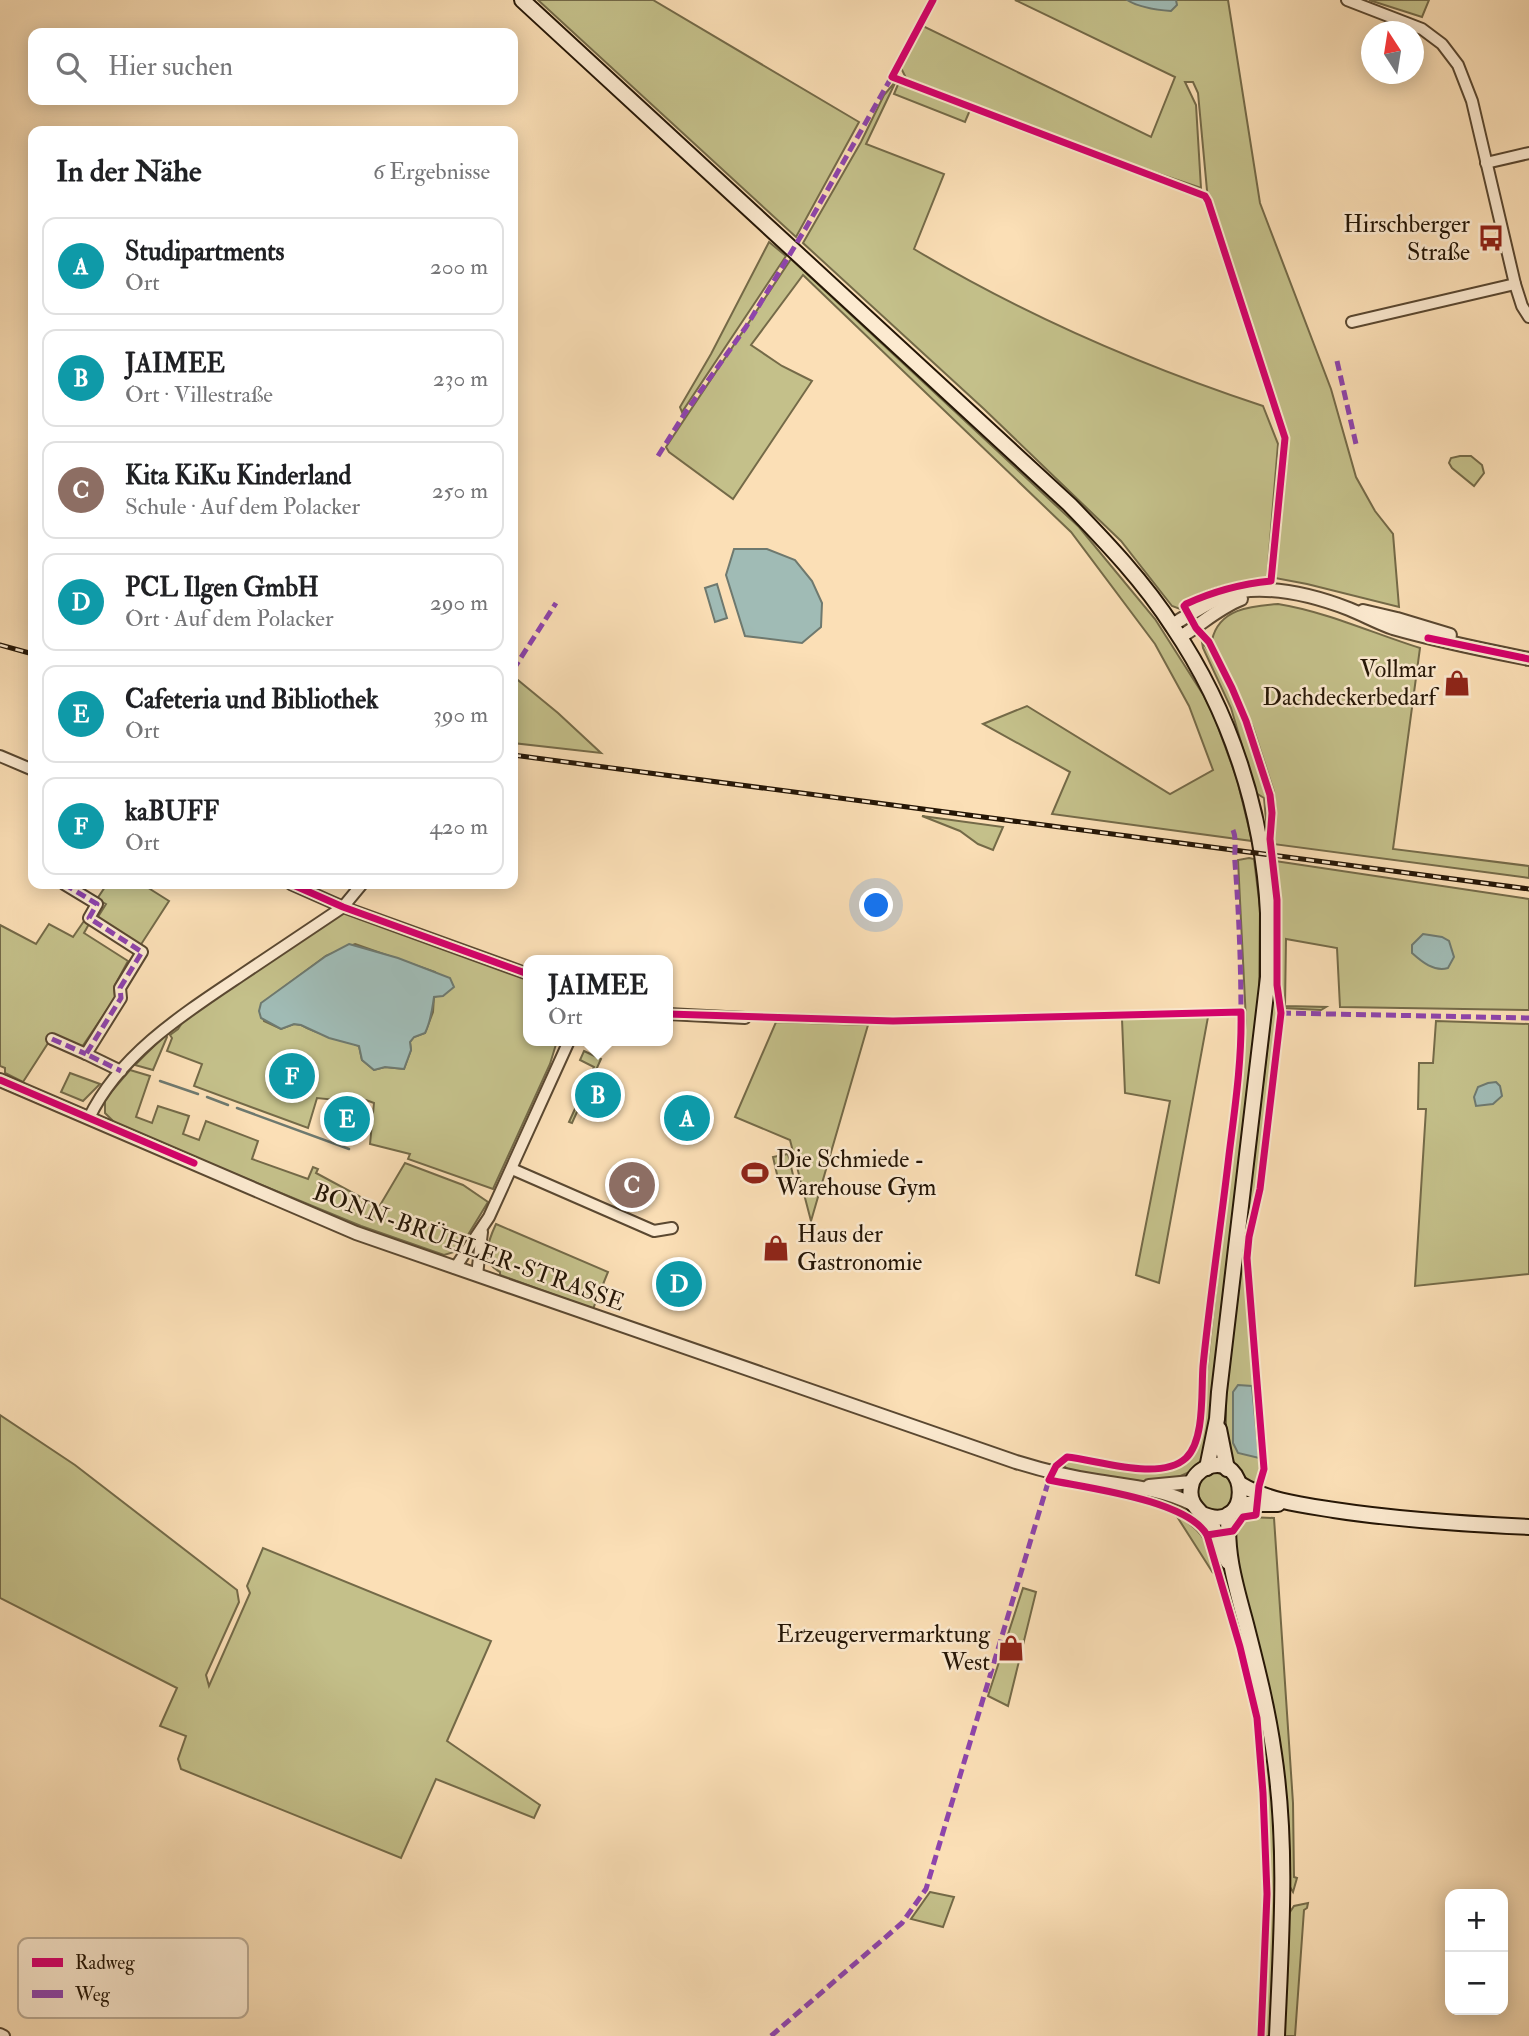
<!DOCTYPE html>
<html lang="de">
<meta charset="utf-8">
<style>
:root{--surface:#fff;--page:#f6f6f6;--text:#202124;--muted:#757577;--line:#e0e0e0;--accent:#0b8043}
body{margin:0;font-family:"IM FELL Double Pica",serif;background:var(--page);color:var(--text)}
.controls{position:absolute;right:21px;bottom:21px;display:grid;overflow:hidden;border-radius:14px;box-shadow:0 4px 18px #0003}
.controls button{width:63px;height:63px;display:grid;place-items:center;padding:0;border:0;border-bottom:2px solid var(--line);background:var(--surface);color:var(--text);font:35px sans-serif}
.compass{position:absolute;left:1361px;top:21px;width:63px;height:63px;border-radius:50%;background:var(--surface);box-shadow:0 4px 18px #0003;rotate:348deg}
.you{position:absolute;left:877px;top:906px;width:24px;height:24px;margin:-18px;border:5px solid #fff;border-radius:50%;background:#1a73e8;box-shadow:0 0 0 10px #1a73e833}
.badge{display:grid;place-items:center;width:46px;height:46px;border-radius:50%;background:var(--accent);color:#fff;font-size:23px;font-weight:700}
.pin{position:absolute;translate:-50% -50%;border:4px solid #fff;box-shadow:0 2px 7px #0006}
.popup{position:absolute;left:523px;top:955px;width:150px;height:91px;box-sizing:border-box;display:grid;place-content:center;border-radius:14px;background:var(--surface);filter:drop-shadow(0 2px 5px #0005);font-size:23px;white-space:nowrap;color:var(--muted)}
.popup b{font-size:26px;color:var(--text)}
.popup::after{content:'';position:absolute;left:50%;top:100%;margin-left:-14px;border:14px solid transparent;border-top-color:var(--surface)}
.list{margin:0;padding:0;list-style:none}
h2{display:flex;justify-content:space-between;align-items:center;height:91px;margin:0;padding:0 28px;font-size:30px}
h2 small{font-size:23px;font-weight:400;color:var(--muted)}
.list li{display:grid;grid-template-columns:46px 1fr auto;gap:21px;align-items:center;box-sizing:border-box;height:98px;margin:0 14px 14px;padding:0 14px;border:2px solid var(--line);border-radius:14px}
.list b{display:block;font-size:26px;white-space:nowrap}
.list p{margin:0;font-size:23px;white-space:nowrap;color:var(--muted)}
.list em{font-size:23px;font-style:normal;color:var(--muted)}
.icon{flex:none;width:38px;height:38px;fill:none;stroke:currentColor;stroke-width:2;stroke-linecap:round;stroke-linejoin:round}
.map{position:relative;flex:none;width:1529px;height:2036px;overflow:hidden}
.search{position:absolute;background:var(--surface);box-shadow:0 4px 18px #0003;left:28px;top:28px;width:490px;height:77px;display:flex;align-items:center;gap:18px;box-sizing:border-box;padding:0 24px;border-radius:14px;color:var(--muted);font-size:26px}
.panel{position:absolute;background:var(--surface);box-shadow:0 4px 18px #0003;left:28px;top:126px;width:490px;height:763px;border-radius:14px}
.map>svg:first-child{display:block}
</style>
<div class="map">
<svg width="1529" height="2036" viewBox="0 0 1529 2036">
<rect width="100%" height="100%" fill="#fbdfb6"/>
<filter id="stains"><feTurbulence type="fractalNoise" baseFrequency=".00286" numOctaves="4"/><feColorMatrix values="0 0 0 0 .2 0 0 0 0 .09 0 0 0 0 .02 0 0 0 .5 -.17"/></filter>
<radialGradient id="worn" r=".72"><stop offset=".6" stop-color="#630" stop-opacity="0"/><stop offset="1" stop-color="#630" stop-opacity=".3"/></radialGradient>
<g fill="#c4c08a" stroke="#746a48" stroke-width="2" fill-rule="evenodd">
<path d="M538,0H653L859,122L796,237Z"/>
<path d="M1015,0H1228L1260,203L1331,389L1356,477L1375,511L1393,534L1399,607L1307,584L1275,578L1288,448L1263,363L1208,201L1198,93L1193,82H1185L1196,105L1201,188L1139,167L906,78L901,68L923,26L1151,137L1175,77Z"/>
<path d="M1369,0H1429L1422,17Z"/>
<path d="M896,81L866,144L944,174L914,249C1026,316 1139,365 1263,406L1278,444L1267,578C1238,581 1206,588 1181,603L1180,609L1172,606L1121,541L984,409L803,243L861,142L884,95Z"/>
<path d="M899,82L970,110L965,122L894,94Z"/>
<path d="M769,242L786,256L682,412L680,407L711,354Z"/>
<path d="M791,259L1079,527L1155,619L1204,696L1215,719L1237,779L1252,841L1052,814L1070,772L983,724L1027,706L1170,794L1213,770L1189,706L1155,644L1071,532L803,275L751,345L782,366L812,381L733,499L669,452L666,447Z"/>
<path d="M1460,456H1471L1482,465L1484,473L1474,486L1452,468L1449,463L1451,458Z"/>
<path d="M1278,604C1327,612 1372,633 1420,648L1393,849L1529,866V878L1273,844L1276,813L1274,792L1253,727L1212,640C1219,609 1250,606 1278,604Z"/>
<path d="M1202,642C1226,669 1268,773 1269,809C1270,816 1268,824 1267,831L1264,798L1256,793L1231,708L1203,648Z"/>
<path d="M513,676L558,713L601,753L513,743Z"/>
<path d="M922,816L1003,827L993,850L978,844L960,831Z"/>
<path d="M1249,858L1254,859L1260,908L1259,1000L1209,1439C1207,1445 1206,1455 1202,1460C1177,1495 1107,1478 1070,1471L1064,1466L1066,1462L1071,1459C1109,1462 1179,1493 1199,1443L1246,1021L1238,860Z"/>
<path d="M1275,861L1529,899V1010L1340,1007L1337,948L1286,939L1285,1006L1326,1007L1321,1010L1283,1008L1279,985V915Z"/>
<path d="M107,884H142L169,901L140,946L96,920L106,904L97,899Z"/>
<path d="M344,912L528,979V1041H557L550,1064L493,1189L408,1159L410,1154L370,1144L374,1103L366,1100L365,1103L317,1098L308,1128L194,1086L202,1064L167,1051L172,1038L170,1035L178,1029L186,1017ZM355,944L435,972L439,995L434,997L433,1012L425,1033L414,1037L410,1042L411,1050L404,1069L385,1067L374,1070L362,1060L359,1046C340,1038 319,1036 301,1025L294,1024L281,1029L264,1021L261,1004L326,956Z"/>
<path d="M84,921L89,924L84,933L128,961L114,987L115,998L82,1047L52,1037L23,1082L5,1073V1068L0,1066V925L36,944L49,924L73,937Z"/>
<path d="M1275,983L1279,1013L1278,1041L1256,1201L1248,1230L1245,1258L1262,1468L1256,1488L1248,1482L1229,1457L1226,1444V1393Z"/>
<path d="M1208,1016V1017L1159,1283L1136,1275L1170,1101L1125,1093L1122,1019Z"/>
<path d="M1436,1021L1529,1024V1274L1415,1286L1426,1109H1418L1419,1063H1433Z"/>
<path d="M776,1022L868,1025L811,1221L790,1140L735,1117Z"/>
<path d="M165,1035L167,1037L153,1070L135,1065Z"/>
<path d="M584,1051L601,1059L572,1123L569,1122L594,1067L580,1060Z"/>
<path d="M130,1070L150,1076L136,1117L152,1123L158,1106L189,1116L183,1134L199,1140L206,1121L258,1141L252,1159L308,1179L313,1167L318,1169L316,1173L379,1207L405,1163L463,1185L488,1202L460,1248L461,1250L444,1255L361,1226L117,1125L105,1113V1099Z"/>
<path d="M70,1073L100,1084L83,1101L61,1092Z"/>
<path d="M788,1154L794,1179L779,1183L773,1157Z"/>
<path d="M496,1224L608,1272L593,1309L500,1275V1272C480,1262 488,1241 496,1224Z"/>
<path d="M0,1415L75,1465L237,1590L239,1602L206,1675L209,1686L250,1593L247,1586L263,1548L491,1641L447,1741L540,1805L534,1818L436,1779L401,1858L181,1769L178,1759L186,1736L160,1726L177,1688L0,1598Z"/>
<circle cx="1215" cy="1492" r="19"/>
<path d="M1062,1481L1171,1499C1184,1504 1202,1519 1209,1531C1169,1495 1112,1493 1062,1481Z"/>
<path d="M1176,1515C1202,1530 1211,1543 1213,1573Z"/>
<path d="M1248,1517L1274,1518L1293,1803L1294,1877L1297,1878L1293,1892L1290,1887L1283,1764L1275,1722L1231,1535C1238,1531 1240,1522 1248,1517Z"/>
<path d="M1211,1539L1220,1557L1244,1643L1267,1746L1263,1747C1257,1676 1231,1607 1211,1539Z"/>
<path d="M1023,1588L1036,1592L1008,1706L988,1696Z"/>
<path d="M1265,1760H1269C1279,1853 1275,1942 1272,2036H1265L1270,1869Z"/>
<path d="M930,1892L954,1897L943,1927L911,1919Z"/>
<path d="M1308,1903L1307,1908L1304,1910L1295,2036H1284L1288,1915L1294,1906Z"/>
</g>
<g fill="#a0bbb5" stroke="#6e796f" stroke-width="2">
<path d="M1127,0H1176L1177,5L1171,11C1156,10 1140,8 1127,0Z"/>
<path d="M734,549H767L795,560L812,581L822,603L821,627L802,643L745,636L726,575Z"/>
<path d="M717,584L727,618L715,622L705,588Z"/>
<path d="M1423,934L1442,937L1449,941L1454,957L1448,968C1434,972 1422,962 1412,953V945Z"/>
<path d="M349,944L398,958L450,978L454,987L443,996L434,997C432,1010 431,1021 425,1033L414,1037L410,1042L411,1050L404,1069L385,1067L374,1070L362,1060L359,1046L329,1038L301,1025L294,1024L281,1029L261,1018L259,1011L261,1003L326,956Z"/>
<path d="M1496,1082L1500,1086L1502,1096L1493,1104L1476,1106L1474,1097L1478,1087L1488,1083Z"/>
<path d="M1238,1385L1252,1386L1259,1458L1238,1453L1233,1443V1392Z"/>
</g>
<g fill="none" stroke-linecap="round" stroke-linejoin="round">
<g stroke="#6e796f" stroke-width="2.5">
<path d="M160,1081L198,1094"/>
<path d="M207,1097L228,1105"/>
<path d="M237,1108L349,1149"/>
</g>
<g stroke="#5a4831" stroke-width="14">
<g id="minor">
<path d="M1347,0L1422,29L1442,44L1458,65L1472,101L1515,284L1522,306L1529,317"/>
<path d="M1486,163L1529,153"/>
<path d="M1352,322L1515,284"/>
<path d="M0,756L33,770"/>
<path d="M64,884L97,904L89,918L142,952L120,988L121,998L86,1054L121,1071"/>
<path d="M291,884L343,907L528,974"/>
<path d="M668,1014L745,1018"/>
<path d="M52,1039L86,1054"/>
<path d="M89,1118C119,1055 183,1014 240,976C274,953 309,930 343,907L362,884"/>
<path d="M512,1169L654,1231L672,1228"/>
<path d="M455,1268L489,1217L569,1041"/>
<path d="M477,1275L482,1232"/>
<path d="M0,2034L4,2036"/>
</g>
</g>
<g stroke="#5a4831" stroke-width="16">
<g id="tertiary">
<path d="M1363,611L1397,619L1450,635"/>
<path d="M1172,625C1196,611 1221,592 1250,590C1283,588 1318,597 1349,609C1364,615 1378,623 1393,628C1438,641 1484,650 1529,659"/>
<path d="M1180,637C1202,624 1218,608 1241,599"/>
<path d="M0,1080L356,1233L1016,1462C1042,1470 1069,1477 1097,1481C1128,1486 1164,1489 1192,1504"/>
<path d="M1149,1486L1191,1482"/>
</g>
</g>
<g stroke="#241505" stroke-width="18">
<g id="secondary">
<path d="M522,0L1070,505C1107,543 1144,582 1173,627C1230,711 1263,812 1268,913C1268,934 1268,956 1268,977L1219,1392L1217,1419L1207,1468"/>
<path d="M1219,1429L1227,1469"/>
<path d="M1240,1484C1268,1501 1302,1505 1334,1510C1399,1520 1464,1524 1529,1527"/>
<path d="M1235,1509L1247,1504H1278"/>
<path d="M1202,1514C1253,1536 1250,1451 1207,1467C1199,1471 1192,1478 1191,1487C1187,1507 1205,1513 1213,1527C1219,1539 1222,1551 1228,1562"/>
<path d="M1229,1514C1225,1552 1236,1587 1246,1624C1257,1667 1268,1710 1274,1754C1288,1848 1281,1942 1277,2036"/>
</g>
</g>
<use href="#minor" stroke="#fcead0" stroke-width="10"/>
<use href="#tertiary" stroke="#fcead0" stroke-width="12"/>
<use href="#secondary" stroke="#fcead0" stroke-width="14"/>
<g stroke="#241505" stroke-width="5">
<g id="rail">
<path d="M0,645L33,654"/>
<path d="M513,755L1529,889"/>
</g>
</g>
<use href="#rail" stroke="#fcead0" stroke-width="2.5" stroke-dasharray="8" stroke-linecap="butt"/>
<g stroke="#8e44ad" stroke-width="5" stroke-dasharray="10 5" stroke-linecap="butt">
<path d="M1337,361L1356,444"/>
<path d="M658,456L685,413L746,327L807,226L895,71"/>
<path d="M31,634L33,635"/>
<path d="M513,670L556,603"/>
<path d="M1233,830C1237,839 1234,852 1235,863C1239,914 1241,966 1241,1018"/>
<path d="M64,884L97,904L89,918L142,952L120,988L121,998L86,1054L121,1071"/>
<path d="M1281,1013L1529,1018"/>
<path d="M52,1039L86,1054"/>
<path d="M771,2036L902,1923L926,1889L1050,1476"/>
</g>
<g stroke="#fcead0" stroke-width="11">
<g id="cycleway">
<path d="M933,0L892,77L1205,196L1208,201L1285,438L1271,581C1240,584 1214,591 1186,604L1184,606L1196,628L1209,642L1232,688L1246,721L1270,795L1272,813L1270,839L1277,900V985L1281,1013L1260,1189L1249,1237L1247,1258L1264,1469L1259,1486L1256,1515L1243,1517L1233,1531L1207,1535"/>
<path d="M1428,638L1529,659"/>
<path d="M291,884L343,907L528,974"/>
<path d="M668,1014L893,1021L1241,1012C1242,1060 1235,1107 1229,1155C1221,1225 1210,1296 1203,1366C1201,1392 1205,1440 1186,1458C1160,1482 1098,1460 1067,1457L1056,1466L1049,1480C1087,1488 1187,1500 1207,1535L1240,1647L1257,1718L1263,1793L1267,1894L1261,2036"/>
<path d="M0,1080L194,1163"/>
</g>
</g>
<use href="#cycleway" stroke="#d6006c" stroke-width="7"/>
</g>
<defs>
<g id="bus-bare" transform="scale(2.1)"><path d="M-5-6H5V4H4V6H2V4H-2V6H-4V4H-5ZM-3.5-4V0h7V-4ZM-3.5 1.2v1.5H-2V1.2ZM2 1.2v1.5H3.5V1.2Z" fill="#8f2418" stroke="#fcead0" stroke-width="2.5" paint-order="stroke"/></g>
<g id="shop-bare" transform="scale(2.1)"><path d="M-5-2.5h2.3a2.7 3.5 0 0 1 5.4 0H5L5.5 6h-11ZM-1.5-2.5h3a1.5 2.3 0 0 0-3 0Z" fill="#8f2418" stroke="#fcead0" stroke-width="2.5" paint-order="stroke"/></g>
<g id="stadium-bare" transform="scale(2.1)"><path d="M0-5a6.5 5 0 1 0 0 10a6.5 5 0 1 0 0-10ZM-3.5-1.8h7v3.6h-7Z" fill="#8f2418" stroke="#fcead0" stroke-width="2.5" paint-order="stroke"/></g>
</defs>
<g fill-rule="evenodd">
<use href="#bus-bare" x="1491" y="238"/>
<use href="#shop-bare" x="1457" y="683"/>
<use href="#stadium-bare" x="755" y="1173"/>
<use href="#shop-bare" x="776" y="1248"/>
<use href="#shop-bare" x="1011" y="1648"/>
</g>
<g text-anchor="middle" stroke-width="5" stroke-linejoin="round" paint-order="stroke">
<g font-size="24" fill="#241505" stroke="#fcead0" text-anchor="end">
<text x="1470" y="232">Hirschberger<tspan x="1470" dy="28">Straße</tspan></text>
<text x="1436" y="677">Vollmar<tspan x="1436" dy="28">Dachdeckerbedarf</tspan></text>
<text x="776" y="1167" text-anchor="start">Die Schmiede -<tspan x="776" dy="28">Warehouse Gym</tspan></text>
<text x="797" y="1242" text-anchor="start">Haus der<tspan x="797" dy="28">Gastronomie</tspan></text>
<text x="990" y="1642">Erzeugervermarktung<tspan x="990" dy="28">West</tspan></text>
</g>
<g font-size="24" fill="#241505" stroke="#fcead0">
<text transform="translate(469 1247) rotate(20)" y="8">BONN-BRÜHLER-STRASSE</text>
</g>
</g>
<rect x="18" y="1938" width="230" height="80" rx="10" fill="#fcead0" stroke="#bbaa93" stroke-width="2"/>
<rect x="32" y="1958" width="31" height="9" fill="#d6006c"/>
<rect x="32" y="1990" width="31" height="8" fill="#8e44ad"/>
<g font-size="19" fill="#241505">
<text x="75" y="1969">Radweg</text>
<text x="75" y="2001">Weg</text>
</g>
<rect width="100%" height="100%" filter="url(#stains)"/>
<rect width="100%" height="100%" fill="url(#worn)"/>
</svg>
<div class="controls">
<button>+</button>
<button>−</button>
</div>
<svg class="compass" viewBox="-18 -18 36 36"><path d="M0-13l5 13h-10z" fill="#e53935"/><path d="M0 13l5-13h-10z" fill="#757577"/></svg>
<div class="you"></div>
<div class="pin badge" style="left:687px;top:1118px;background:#0f9aa8">A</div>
<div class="pin badge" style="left:598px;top:1095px;background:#0f9aa8">B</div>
<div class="popup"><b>JAIMEE</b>Ort</div>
<div class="pin badge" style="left:632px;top:1185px;background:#8d6e63">C</div>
<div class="pin badge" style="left:679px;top:1284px;background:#0f9aa8">D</div>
<div class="pin badge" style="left:347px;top:1119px;background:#0f9aa8">E</div>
<div class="pin badge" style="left:292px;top:1076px;background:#0f9aa8">F</div>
<div class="search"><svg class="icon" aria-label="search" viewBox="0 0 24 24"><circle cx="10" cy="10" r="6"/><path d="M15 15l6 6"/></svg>Hier suchen</div>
<section class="panel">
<h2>In der Nähe<small>6 Ergebnisse</small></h2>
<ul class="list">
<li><span class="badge" style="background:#0f9aa8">A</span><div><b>Studipartments</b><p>Ort</p></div><em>200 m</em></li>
<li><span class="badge" style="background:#0f9aa8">B</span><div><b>JAIMEE</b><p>Ort · Villestraße</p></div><em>230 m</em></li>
<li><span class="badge" style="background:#8d6e63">C</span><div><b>Kita KiKu Kinderland</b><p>Schule · Auf dem Polacker</p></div><em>250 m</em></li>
<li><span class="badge" style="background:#0f9aa8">D</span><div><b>PCL Ilgen GmbH</b><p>Ort · Auf dem Polacker</p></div><em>290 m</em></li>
<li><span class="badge" style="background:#0f9aa8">E</span><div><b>Cafeteria und Bibliothek</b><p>Ort</p></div><em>390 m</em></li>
<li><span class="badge" style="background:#0f9aa8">F</span><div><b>kaBUFF</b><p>Ort</p></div><em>420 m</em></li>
</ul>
</section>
</div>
